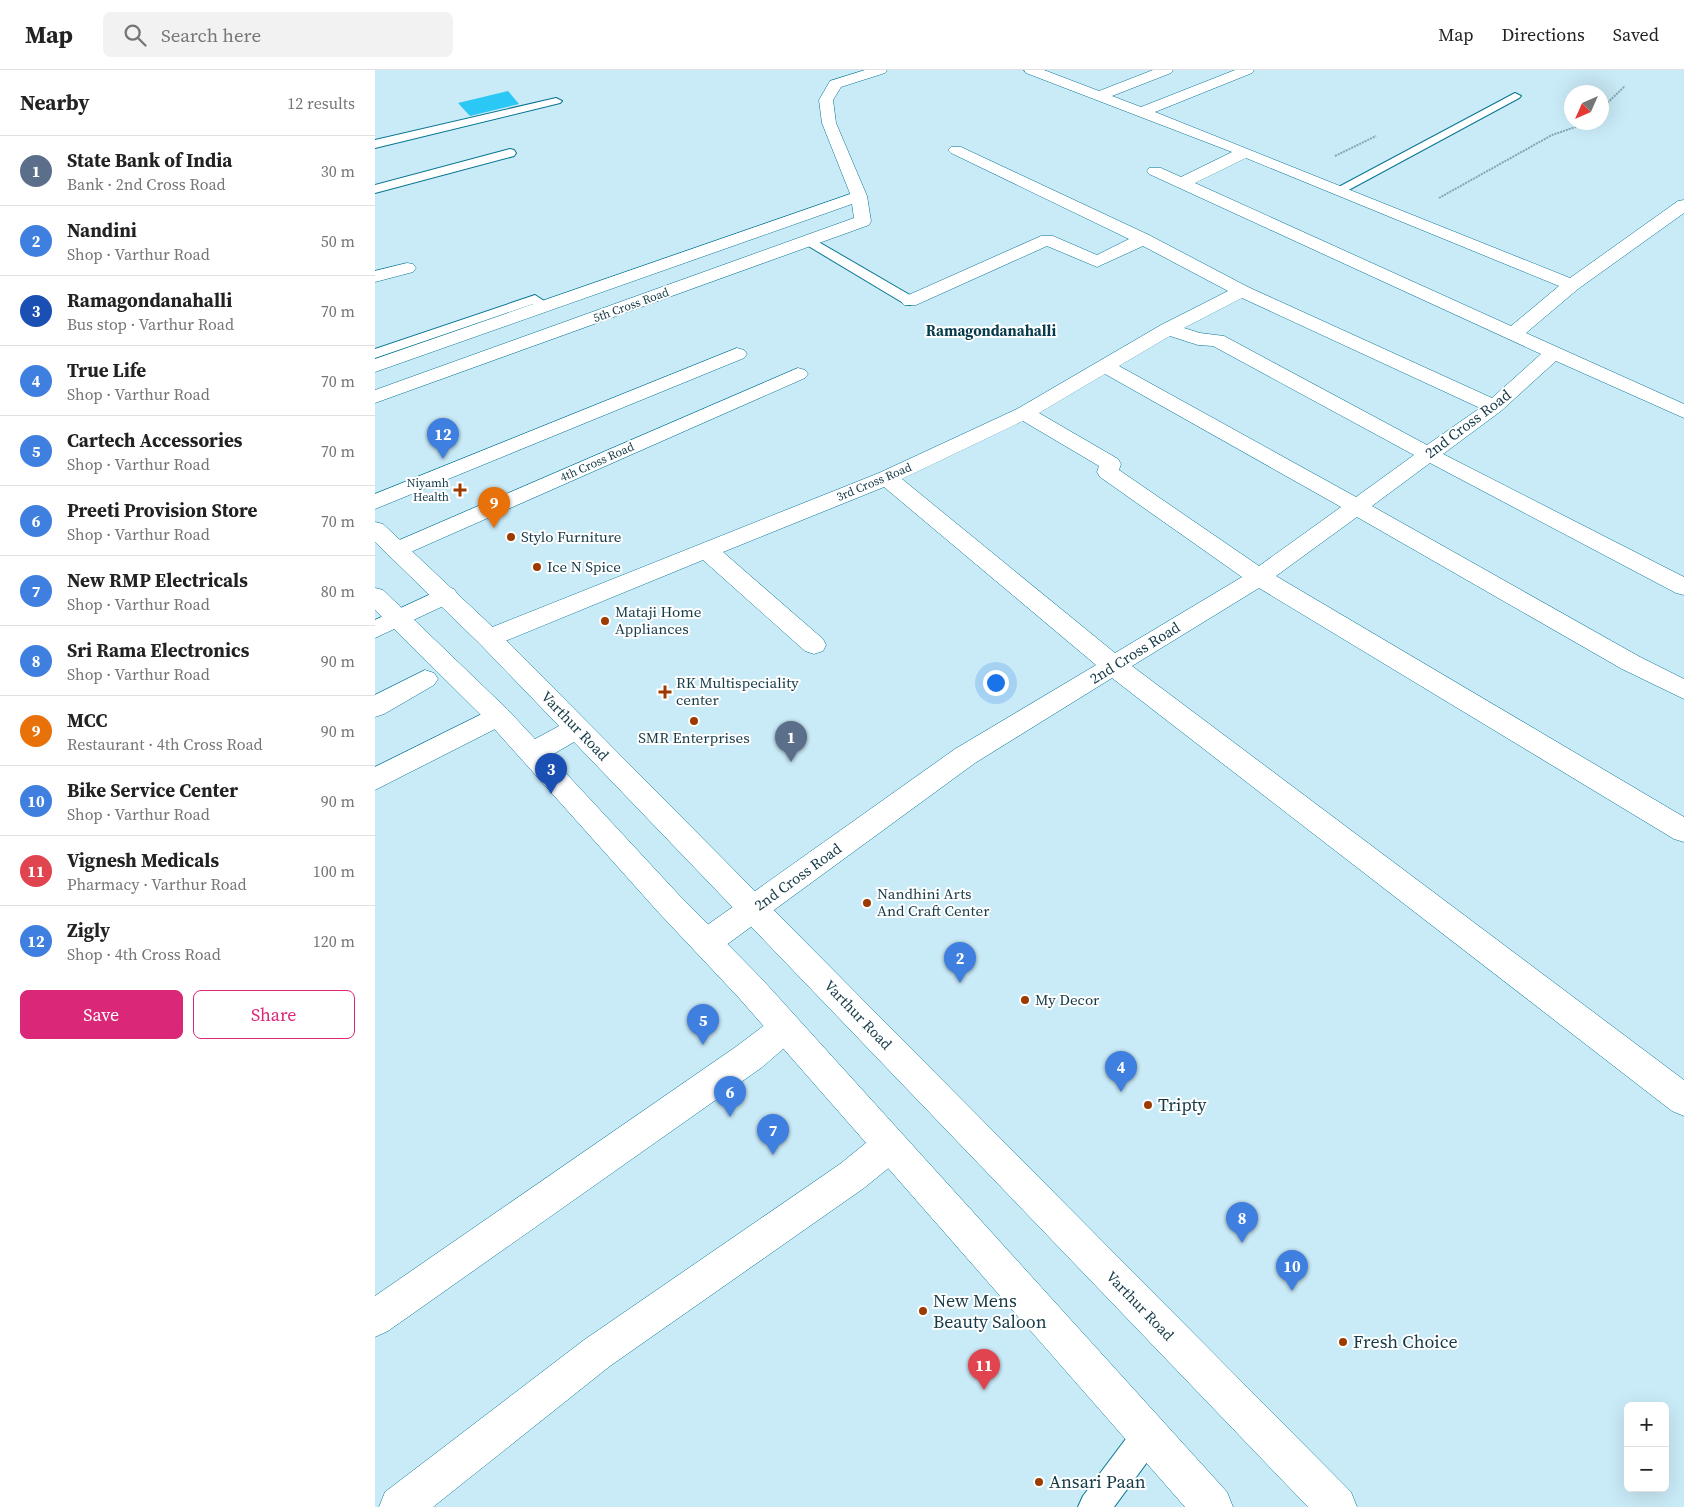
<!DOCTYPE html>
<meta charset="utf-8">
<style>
:root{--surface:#fff;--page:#f2f2f2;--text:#222;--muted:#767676;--line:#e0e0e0;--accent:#db2777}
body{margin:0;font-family:"Source Serif 4",serif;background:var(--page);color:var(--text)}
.controls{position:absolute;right:15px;bottom:15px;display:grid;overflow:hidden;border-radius:8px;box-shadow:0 5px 20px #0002}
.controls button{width:45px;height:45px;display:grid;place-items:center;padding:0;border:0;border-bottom:1px solid var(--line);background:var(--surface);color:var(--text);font:25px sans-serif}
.compass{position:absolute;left:1189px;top:15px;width:45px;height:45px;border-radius:50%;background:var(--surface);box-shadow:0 5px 20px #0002;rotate:225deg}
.you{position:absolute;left:620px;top:612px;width:18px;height:18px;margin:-12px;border:4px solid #fff;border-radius:50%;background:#1a73e8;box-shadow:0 0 0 8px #1a73e833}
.badge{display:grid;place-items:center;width:32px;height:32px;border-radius:50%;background:var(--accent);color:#fff;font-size:16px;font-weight:700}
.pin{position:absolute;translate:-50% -41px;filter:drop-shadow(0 1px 2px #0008)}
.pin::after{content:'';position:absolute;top:26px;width:18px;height:15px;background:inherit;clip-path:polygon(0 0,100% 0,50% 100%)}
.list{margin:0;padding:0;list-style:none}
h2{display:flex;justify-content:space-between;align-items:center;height:65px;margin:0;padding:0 20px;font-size:21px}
h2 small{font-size:16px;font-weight:400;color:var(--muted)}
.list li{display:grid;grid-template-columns:32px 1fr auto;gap:15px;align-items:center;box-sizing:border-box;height:70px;padding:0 20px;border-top:1px solid var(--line)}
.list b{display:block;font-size:19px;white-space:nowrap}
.list p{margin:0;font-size:16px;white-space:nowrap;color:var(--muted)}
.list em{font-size:16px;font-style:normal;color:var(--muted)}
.actions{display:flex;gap:10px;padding:15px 20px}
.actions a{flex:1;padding:11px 0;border:1px solid var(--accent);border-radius:8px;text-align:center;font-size:18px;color:var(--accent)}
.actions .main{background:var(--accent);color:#fff}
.icon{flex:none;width:28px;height:28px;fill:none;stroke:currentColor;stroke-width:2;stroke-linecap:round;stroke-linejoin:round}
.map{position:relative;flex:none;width:1309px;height:1437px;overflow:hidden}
header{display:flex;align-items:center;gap:30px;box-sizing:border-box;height:70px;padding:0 25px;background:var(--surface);border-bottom:1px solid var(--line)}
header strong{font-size:24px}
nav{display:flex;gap:28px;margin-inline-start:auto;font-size:18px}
.search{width:350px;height:45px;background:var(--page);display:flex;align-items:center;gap:12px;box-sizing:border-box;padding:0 18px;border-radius:8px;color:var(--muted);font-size:19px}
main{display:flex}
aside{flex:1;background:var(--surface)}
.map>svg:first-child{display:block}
</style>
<header>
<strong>Map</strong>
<div class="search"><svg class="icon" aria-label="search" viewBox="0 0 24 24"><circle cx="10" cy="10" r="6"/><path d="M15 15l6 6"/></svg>Search here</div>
<nav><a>Map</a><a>Directions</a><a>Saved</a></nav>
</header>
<main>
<aside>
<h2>Nearby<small>12 results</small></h2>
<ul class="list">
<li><span class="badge" style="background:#5c6f8a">1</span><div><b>State Bank of India</b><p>Bank · 2nd Cross Road</p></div><em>30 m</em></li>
<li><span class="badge" style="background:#3f7fe0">2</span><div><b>Nandini</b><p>Shop · Varthur Road</p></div><em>50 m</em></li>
<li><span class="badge" style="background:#1a4fb4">3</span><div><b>Ramagondanahalli</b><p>Bus stop · Varthur Road</p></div><em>70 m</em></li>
<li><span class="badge" style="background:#3f7fe0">4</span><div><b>True Life</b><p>Shop · Varthur Road</p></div><em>70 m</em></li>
<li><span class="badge" style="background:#3f7fe0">5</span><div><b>Cartech Accessories</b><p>Shop · Varthur Road</p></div><em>70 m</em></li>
<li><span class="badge" style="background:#3f7fe0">6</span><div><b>Preeti Provision Store</b><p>Shop · Varthur Road</p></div><em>70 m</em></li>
<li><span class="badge" style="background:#3f7fe0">7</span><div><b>New RMP Electricals</b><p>Shop · Varthur Road</p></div><em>80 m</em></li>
<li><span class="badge" style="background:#3f7fe0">8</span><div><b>Sri Rama Electronics</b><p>Shop · Varthur Road</p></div><em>90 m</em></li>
<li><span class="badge" style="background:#e8710a">9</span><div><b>MCC</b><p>Restaurant · 4th Cross Road</p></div><em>90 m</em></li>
<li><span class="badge" style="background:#3f7fe0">10</span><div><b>Bike Service Center</b><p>Shop · Varthur Road</p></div><em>90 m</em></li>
<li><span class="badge" style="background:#e0444e">11</span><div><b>Vignesh Medicals</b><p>Pharmacy · Varthur Road</p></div><em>100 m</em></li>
<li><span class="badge" style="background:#3f7fe0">12</span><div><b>Zigly</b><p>Shop · 4th Cross Road</p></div><em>120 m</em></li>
</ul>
<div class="actions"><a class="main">Save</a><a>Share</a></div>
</aside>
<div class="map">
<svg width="1309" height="1437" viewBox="0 0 1309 1437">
<rect width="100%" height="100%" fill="#c9eaf7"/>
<path fill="#2bc8f5" d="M133,21L144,34L95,46L83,33Z"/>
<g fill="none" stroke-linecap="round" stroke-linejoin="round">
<g stroke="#057592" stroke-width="2">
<g id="lane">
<path d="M1140,23L1146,26L1144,28L968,123L964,124L958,120Z"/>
<path d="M181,28L187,31L185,33L0,78V70Z"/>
<path d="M135,79L139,80L141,83L139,86L0,123V115Z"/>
<path d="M435,167L540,228L542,231L535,235L530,234L430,174L428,171L430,168Z"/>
<path d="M160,225L177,236L175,239H165L158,234L0,288V279Z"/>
<path d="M773,1350L784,1354L788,1365L784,1376L739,1437H703L708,1426L762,1354Z"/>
</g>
</g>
<g stroke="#057592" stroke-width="1">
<g id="street">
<path d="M490,0H512L510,3L466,17L458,30L461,53L492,126L484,131L476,126L447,53L444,30L455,11Z"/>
<path d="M649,0H669L724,21L778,0H798L796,3L737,26L766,37L860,0H879L877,3L780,42L1195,208L1303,131L1309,130V143L1203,219L1151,263L1309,334V348L1181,291L1126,341L1068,384L1309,507V525L1301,523L1055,393L997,436L1265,587L1309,609V629L1247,599L982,447L901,506L1309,747V772L1299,769L884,518L757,596L1309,1010V1046L1297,1041L737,608L600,693L343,881L332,885L321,881L317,872L321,863L580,679L721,595L509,417L348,482L448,569L451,575L448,581L439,584L430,581L328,490L123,574L114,577L105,574L102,568L105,562L504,403L642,339L786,255L853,221L768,176L722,197L672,176L541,235H529L526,231L529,227L666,166H678L722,185L754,169L576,83L573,80L576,77H586L774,165L873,217L1117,328L1166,284L774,104L772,101L774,98H786L806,107L857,82L651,3ZM871,88L1184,216L1136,256L820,113ZM867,228L1105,338L1052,375L849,266L825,263L809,258ZM795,266L823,275L838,276L1039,385L981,427L744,296ZM730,304L966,437L884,496L744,400L746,394L743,389L664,343ZM648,351L724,396L722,402L725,407L867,507L740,583L527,409Z"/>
<path d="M32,193L38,194L41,198L38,202L0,212V201Z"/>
<path d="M362,278L369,280L372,284L369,288L0,439V424Z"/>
<path d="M423,298L430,300L433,304L430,308L29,485L21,487L13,485L9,480L13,475Z"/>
<path d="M71,517L79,519L83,525L79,531L0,568V550Z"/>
<path d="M50,600L59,603L63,609L59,615L9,644L0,647V625Z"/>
<path d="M123,636L132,639L136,646L132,653L0,720V697Z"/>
<path d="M410,944L421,948L426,958L421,968L386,998L13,1261L0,1267V1226L362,976L399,948Z"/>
<path d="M514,1059L526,1064L531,1076L526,1088L489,1118L235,1296L58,1437H4L10,1422L209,1270L465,1094L502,1064Z"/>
</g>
</g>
<g stroke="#057592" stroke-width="1">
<path id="secondary" d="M484,121L492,126L496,151L494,155L0,333V320L479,148L477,134L0,302V289Z"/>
</g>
<g stroke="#057592" stroke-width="1">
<path id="primary" d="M0,452L8,454L123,562L976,1422L982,1437H933L199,672L175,686L304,825L386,908L852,1422L858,1437H810L364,928L284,843L114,653L0,540V518L8,520L132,639L160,669L184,656L105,574L0,472Z"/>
</g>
<g stroke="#83a6b3" stroke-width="2" stroke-dasharray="2 1" stroke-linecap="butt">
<path d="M1226,39L1250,16"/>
<path d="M960,86L1001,66"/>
<path d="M1064,128L1177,65L1215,52"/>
</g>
<use href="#lane" fill="#fff" fill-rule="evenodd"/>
<use href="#street" fill="#fff" fill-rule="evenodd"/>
<use href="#secondary" fill="#fff" fill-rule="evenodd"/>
<use href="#primary" fill="#fff" fill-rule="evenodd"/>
</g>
<g fill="#9d3a00" stroke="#fff" stroke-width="2">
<path d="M82.5 412.5h5v5h5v5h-5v5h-5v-5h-5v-5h5z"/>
<circle cx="136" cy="467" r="5"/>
<circle cx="162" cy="497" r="5"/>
<circle cx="230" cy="551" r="5"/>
<path d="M287.5 614.5h5v5h5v5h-5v5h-5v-5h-5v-5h5z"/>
<circle cx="319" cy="651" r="5"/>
<circle cx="492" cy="833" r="5"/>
<circle cx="650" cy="930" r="5"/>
<circle cx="773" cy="1035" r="5"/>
<circle cx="548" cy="1241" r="5"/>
<circle cx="968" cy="1272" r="5"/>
<circle cx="664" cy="1412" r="5"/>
</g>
<g text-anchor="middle" stroke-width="4" stroke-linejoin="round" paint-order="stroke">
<g font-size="12" fill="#143a47" stroke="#fff">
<text transform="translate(256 235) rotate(-20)" y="4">5th Cross Road</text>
<text transform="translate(222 392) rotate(-24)" y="4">4th Cross Road</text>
<text transform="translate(499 412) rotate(-23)" y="4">3rd Cross Road</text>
</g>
<g font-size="12" fill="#143a47" stroke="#fff" text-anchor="end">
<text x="74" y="417">Niyamh<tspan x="74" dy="14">Health</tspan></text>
</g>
<g font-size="15" font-weight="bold" fill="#053b4a" stroke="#fff">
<text x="616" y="266">Ramagondanahalli</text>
</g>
<g font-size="15" fill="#143a47" stroke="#fff">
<text transform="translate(1093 354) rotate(-37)" y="5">2nd Cross Road</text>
<text transform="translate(760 583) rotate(-32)" y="5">2nd Cross Road</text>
<text transform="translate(200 656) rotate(46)" y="5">Varthur Road</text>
<text transform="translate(423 807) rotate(-36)" y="5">2nd Cross Road</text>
<text transform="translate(483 945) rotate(46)" y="5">Varthur Road</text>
<text transform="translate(765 1236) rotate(46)" y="5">Varthur Road</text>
</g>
<g font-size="15" fill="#143a47" stroke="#fff" text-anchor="start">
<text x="146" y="472">Stylo Furniture</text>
<text x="172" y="502">Ice N Spice</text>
<text x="240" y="547">Mataji Home<tspan x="240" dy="17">Appliances</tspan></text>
<text x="301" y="618">RK Multispeciality<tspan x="301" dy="17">center</tspan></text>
<text x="319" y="673" text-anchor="middle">SMR Enterprises</text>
<text x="502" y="829">Nandhini Arts<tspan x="502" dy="17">And Craft Center</tspan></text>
<text x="660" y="935">My Decor</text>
</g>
<g font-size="18" fill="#143a47" stroke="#fff" text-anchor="start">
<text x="783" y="1041">Tripty</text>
<text x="558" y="1237">New Mens<tspan x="558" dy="21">Beauty Saloon</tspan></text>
<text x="978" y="1278">Fresh Choice</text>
<text x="674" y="1418">Ansari Paan</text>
</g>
</g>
</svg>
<div class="controls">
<button>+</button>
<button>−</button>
</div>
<svg class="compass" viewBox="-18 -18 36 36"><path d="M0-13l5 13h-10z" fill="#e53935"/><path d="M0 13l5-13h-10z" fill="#767676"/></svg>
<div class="you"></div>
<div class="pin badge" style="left:416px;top:692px;background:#5c6f8a">1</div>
<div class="pin badge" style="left:585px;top:913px;background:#3f7fe0">2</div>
<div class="pin badge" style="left:176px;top:724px;background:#1a4fb4">3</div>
<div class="pin badge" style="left:746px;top:1022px;background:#3f7fe0">4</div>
<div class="pin badge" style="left:328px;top:975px;background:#3f7fe0">5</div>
<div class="pin badge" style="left:355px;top:1047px;background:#3f7fe0">6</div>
<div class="pin badge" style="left:398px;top:1085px;background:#3f7fe0">7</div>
<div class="pin badge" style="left:867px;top:1173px;background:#3f7fe0">8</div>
<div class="pin badge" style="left:119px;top:458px;background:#e8710a">9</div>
<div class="pin badge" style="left:917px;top:1221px;background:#3f7fe0">10</div>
<div class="pin badge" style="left:609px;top:1320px;background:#e0444e">11</div>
<div class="pin badge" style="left:68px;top:389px;background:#3f7fe0">12</div>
</div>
</main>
